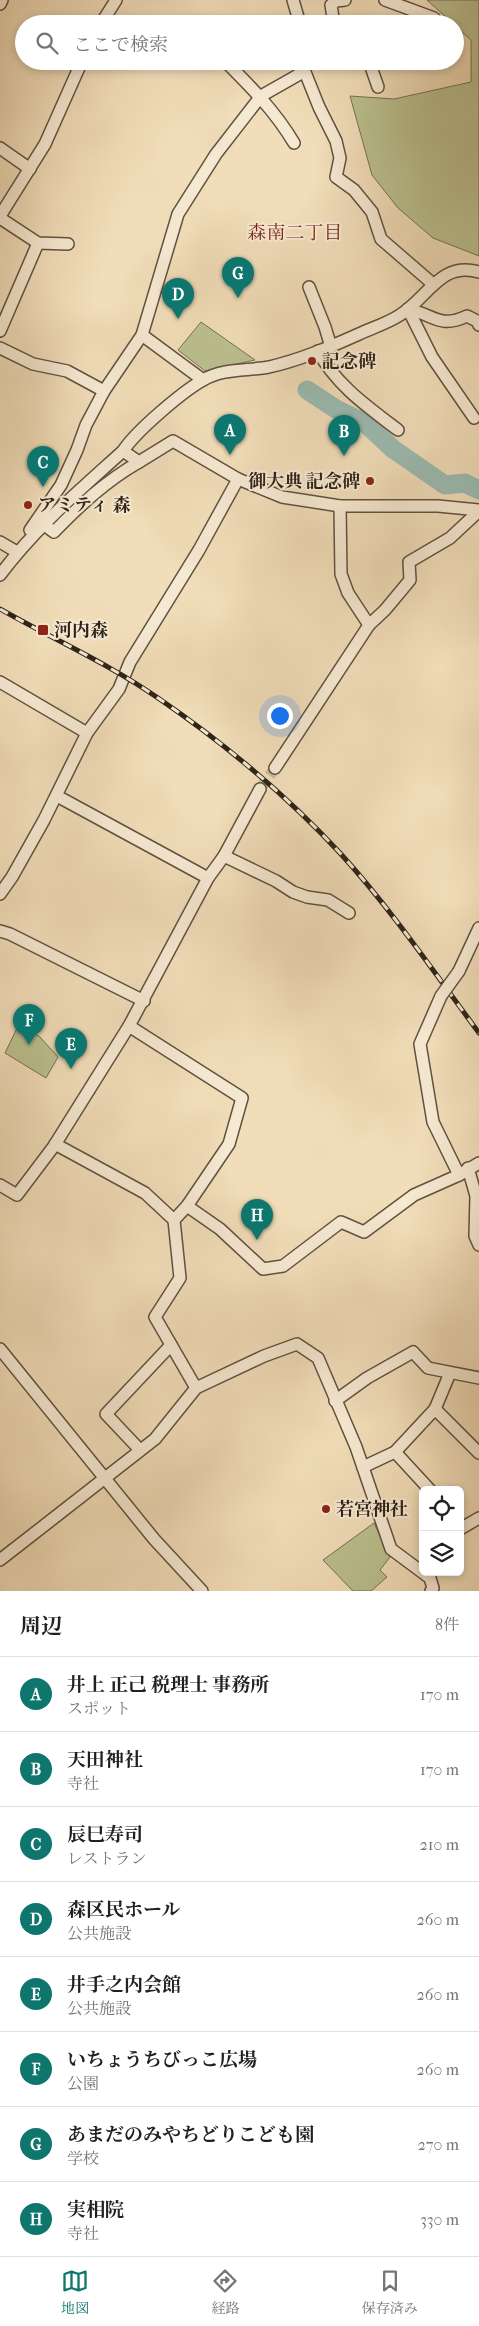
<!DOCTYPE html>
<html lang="ja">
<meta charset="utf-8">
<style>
:root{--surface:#fff;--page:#f2f2f2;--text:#202124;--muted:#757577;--line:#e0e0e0;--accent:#0f766e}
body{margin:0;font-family:"IM FELL French Canon","Noto Serif JP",serif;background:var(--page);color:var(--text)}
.controls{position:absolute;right:15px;bottom:15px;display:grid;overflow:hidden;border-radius:8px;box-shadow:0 2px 8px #0003}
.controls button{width:45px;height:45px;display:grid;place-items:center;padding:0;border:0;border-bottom:1px solid var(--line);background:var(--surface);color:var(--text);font:25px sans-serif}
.you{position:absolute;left:279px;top:715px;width:18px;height:18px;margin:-12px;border:4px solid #fff;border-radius:50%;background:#1a73e8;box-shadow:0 0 0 8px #1a73e833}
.badge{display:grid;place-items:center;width:32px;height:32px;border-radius:50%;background:var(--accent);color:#fff;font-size:16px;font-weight:700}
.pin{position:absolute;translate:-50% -41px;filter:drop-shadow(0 1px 2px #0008)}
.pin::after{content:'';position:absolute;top:26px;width:18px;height:15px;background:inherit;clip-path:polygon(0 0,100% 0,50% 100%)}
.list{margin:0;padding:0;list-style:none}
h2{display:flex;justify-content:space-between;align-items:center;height:65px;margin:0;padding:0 20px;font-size:21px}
h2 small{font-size:16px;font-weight:400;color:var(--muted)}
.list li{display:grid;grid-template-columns:32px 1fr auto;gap:15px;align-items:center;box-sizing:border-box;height:75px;padding:0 20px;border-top:1px solid var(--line)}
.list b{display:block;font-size:19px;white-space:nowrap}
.list p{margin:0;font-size:16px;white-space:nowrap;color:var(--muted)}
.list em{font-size:16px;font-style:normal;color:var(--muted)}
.icon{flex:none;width:28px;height:28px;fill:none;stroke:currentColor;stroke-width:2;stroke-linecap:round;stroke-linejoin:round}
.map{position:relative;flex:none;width:479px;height:1591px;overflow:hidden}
.search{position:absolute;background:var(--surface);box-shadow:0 2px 8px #0003;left:15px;right:15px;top:15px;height:55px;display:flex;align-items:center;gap:12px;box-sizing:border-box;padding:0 18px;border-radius:28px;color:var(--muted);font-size:19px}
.sheet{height:665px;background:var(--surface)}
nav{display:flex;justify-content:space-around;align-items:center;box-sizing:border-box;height:70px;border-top:1px solid var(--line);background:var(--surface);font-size:14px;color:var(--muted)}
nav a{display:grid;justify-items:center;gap:2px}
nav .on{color:var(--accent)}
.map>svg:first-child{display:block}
</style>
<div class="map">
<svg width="479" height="1591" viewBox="0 0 479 1591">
<rect width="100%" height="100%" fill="#f1ddb9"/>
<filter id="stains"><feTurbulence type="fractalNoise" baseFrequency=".004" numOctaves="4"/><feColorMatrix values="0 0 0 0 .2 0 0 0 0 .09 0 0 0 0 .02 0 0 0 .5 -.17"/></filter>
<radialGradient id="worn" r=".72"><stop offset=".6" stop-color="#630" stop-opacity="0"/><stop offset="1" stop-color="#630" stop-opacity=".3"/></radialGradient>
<g fill="#bbc08f" stroke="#747254">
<path d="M427,0H479V256L433,238L398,208L372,175L350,96L394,99L471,82V40Z"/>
<path d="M201,322L255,360L205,371L178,350Z"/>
<path d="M19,1024L40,1037L58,1057L46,1078L5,1053Z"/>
<path d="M374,1523L390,1557L380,1570L387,1577L371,1591H353L323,1560Z"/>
</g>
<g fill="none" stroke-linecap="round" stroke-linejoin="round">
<path stroke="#9bbbb2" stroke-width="19" d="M307,390L336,409L365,423L393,449L445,485L465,483L479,490"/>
<path stroke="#cab899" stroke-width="11" stroke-dasharray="11 5.5" stroke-linecap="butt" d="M260,789L275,768"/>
<g stroke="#5f5240" stroke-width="14">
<g id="minor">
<path d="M293,0L300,24"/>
<path d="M385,0L434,18"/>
<path d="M0,4L2,0"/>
<path d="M101,24L116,0"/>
<path d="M334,24L331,5L336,1L345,0"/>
<path d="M225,61C251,87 275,111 294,143"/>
<path d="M369,61L378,87"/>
<path d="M303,67L319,107L336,141L340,158L336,177L354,190L372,212L381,239L433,284"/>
<path d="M0,148L30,169"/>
<path d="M0,216L45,144L82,61"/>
<path d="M0,218L38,243L68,244"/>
<path d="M309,287L325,327L331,347"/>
<path d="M408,309L432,357L474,418"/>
<path d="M408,309C435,315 439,329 467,316L477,321L479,325"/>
<path d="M0,331L38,243"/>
<path d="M142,335L203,380"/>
<path d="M0,348L33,364L67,371L104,391"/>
<path d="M318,351C336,385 368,407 398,430"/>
<path d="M238,479L282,497L340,506H438L479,510"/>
<path d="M43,524L54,532C80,505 106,481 139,462"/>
<path d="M30,530L61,485L77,450L86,425L104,391L142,335L178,214L216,154L261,96L298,75L307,61"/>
<path d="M0,542L17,552"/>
<path d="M0,575C35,528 80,490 123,451C136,431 182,392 203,380C223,368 247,371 269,367C300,360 330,347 359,334C372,328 388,323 400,315C428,298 440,261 479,272"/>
<path d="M369,625L385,610L410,580L409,562L450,538L479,511"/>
<path d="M0,682L87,733"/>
<path d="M275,768L369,625L348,593L341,574L340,506"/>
<path d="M57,796L208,878"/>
<path d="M224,856L276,881L293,892L307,897L328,900L349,913"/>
<path d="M0,894L12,877L44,820L87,733L119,689L130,662L199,550L238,479L173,441L139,462L123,451"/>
<path d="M0,931L10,934L144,1001"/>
<path d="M459,971L479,928"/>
<path d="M441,996L420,1044L433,1122L459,1175"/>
<path d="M129,1026L242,1098L229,1144L187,1206L174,1220L180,1278L155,1317L196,1388"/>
<path d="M55,1144L145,1193L174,1220"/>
<path d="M468,1168L476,1196L475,1236L479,1245"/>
<path d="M0,1185L17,1195L54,1146L129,1026L208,878L224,856L260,789"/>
<path d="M187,1206L220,1229L263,1269L283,1266L341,1222L364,1232L414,1195L459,1175L479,1163"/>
<path d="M0,1349L154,1539L202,1591"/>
<path d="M335,1401L367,1378L413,1352L428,1368L479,1378"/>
<path d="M435,1409L479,1453"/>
<path d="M140,1450L106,1414L171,1345"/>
<path d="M395,1452L430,1490"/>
<path d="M363,1467L395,1452L435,1409L450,1373"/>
<path d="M460,1529L479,1518"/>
<path d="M0,1560L155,1439L196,1388L264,1356L297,1344L318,1358L356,1447L391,1549L430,1578L433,1588L431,1591"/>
</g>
</g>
<use href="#minor" stroke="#f6e9d2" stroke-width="11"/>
<g stroke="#2e2418" stroke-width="5">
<path id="rail" d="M0,609C53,639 109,664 158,698C224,743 286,795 340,853C391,909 434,972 479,1033"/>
</g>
<use href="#rail" stroke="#f6e9d2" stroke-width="3" stroke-dasharray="9" stroke-linecap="butt"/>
<g stroke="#5f5240" stroke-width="14" stroke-linecap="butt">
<path id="minor-bridge" d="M441,996L459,971"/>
</g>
<use href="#minor-bridge" stroke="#f6e9d2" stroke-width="11"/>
</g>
<g fill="#8f2418" stroke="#f6e9d2" stroke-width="2">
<circle cx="312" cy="361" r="5"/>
<circle cx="370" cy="481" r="5"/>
<circle cx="28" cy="505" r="5"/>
<rect x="37" y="624" width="12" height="12" rx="2.5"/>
<circle cx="326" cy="1509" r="5"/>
</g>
<g text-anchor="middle" stroke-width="4" stroke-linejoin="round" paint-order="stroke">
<g font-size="18" font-weight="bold" fill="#2e2418" stroke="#f6e9d2" text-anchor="start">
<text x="322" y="367">記念碑</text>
<text x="360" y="487" text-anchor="end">御大典 記念碑</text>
<text x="38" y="511">アミティ 森</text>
<text x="54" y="636">河内森</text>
<text x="336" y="1515">若宮神社</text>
</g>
<g font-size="19" fill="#7a1f14" stroke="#f6e9d2">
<text x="295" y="239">森南二丁目</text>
</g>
</g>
<rect width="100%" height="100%" filter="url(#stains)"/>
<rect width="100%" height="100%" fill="url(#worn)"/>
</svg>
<div class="controls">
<button><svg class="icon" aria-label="locate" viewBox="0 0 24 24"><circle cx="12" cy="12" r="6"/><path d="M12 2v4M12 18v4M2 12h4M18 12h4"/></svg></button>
<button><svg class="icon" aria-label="layers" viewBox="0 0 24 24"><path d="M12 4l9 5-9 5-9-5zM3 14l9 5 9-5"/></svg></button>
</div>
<div class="you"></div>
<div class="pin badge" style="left:230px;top:455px">A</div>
<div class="pin badge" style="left:344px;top:456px">B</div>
<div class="pin badge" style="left:43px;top:487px">C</div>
<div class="pin badge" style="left:178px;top:319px">D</div>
<div class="pin badge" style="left:71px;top:1069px">E</div>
<div class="pin badge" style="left:29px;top:1045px">F</div>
<div class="pin badge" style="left:238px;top:298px">G</div>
<div class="pin badge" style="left:257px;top:1240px">H</div>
<div class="search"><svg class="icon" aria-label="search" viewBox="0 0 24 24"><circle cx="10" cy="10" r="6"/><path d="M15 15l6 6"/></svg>ここで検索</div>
</div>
<section class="sheet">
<h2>周辺<small>8件</small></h2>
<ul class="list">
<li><span class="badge">A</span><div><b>井上 正己 税理士 事務所</b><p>スポット</p></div><em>170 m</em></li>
<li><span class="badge">B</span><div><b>天田神社</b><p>寺社</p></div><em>170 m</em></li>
<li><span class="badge">C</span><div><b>辰巳寿司</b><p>レストラン</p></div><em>210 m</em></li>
<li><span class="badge">D</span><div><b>森区民ホール</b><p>公共施設</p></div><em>260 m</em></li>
<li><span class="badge">E</span><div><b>井手之内会館</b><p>公共施設</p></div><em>260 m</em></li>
<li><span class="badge">F</span><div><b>いちょうちびっこ広場</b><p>公園</p></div><em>260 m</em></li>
<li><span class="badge">G</span><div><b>あまだのみやちどりこども園</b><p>学校</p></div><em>270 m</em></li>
<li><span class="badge">H</span><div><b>実相院</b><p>寺社</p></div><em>330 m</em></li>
</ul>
</section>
<nav>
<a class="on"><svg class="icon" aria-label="map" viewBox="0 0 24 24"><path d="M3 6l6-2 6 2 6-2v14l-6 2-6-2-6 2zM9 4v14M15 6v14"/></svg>地図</a>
<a><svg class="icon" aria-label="directions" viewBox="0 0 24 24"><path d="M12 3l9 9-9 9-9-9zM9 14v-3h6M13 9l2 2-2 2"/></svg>経路</a>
<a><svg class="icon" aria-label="saved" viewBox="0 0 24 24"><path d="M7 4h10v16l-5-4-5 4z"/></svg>保存済み</a>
</nav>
